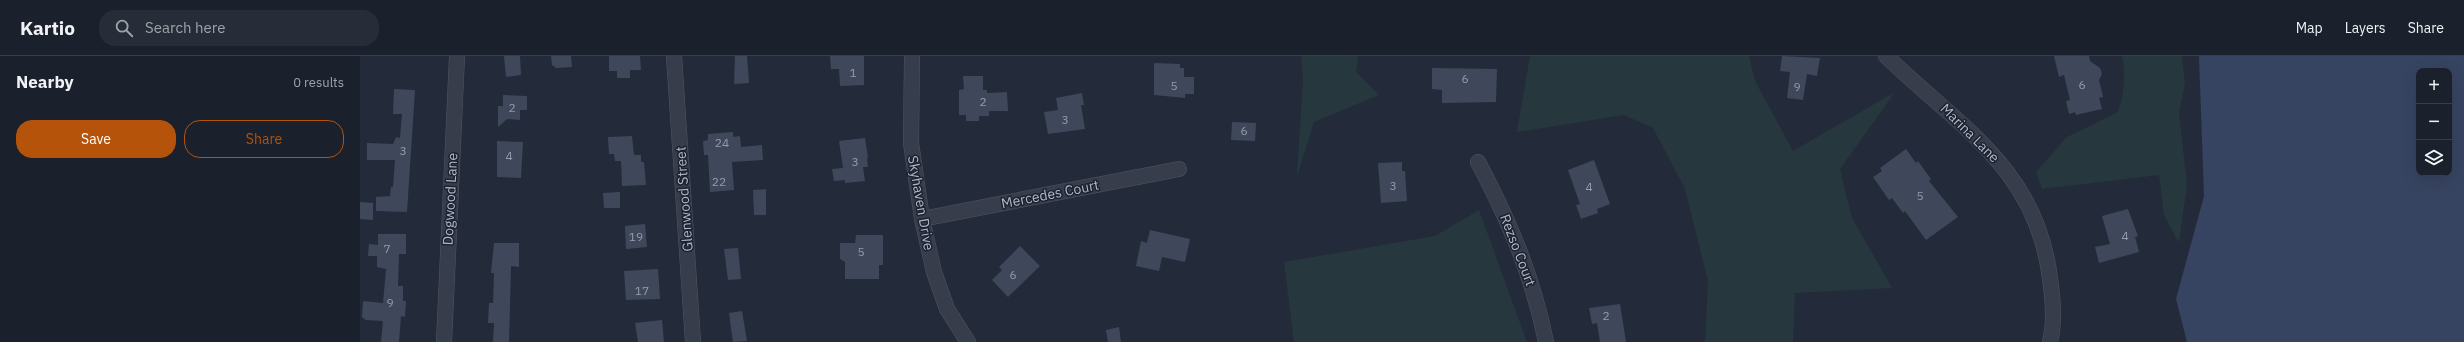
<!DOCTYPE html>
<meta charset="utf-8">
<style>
:root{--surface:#1a202c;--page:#272d38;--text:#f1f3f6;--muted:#9fa3a9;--line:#383e48;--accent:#b45309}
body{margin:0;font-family:"IBM Plex Sans",sans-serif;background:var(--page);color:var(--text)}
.controls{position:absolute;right:12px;top:12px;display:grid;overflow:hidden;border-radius:8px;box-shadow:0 4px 16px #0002}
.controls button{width:36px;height:36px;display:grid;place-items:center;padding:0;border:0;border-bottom:1px solid var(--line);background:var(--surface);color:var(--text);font:20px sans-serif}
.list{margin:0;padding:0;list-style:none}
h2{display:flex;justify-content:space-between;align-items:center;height:52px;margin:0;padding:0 16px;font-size:17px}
h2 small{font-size:13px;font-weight:400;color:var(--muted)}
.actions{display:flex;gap:8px;padding:12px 16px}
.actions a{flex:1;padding:9px 0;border:1px solid var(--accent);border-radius:16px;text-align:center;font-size:14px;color:var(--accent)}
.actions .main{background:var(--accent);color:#fff}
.icon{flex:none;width:22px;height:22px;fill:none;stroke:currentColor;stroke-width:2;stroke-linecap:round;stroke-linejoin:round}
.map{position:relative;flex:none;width:2104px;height:286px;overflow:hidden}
header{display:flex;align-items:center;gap:24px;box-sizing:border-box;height:56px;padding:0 20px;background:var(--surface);border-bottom:1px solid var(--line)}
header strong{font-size:19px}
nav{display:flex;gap:22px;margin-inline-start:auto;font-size:14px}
.search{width:280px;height:36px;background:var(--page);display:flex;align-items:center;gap:10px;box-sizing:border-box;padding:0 14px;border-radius:16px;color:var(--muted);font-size:15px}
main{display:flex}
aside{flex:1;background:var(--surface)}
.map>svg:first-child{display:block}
</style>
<header>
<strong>Kartio</strong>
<div class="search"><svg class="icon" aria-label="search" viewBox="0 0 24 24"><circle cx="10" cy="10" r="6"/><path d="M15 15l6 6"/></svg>Search here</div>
<nav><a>Map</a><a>Layers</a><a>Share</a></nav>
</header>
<main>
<aside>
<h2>Nearby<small>0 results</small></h2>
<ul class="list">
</ul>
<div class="actions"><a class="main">Save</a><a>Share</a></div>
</aside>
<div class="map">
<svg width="2104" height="286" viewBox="0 0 2104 286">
<rect width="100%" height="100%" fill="#232a3a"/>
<g fill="#26383d">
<path d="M941,0H998L996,16L1019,39L954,66L937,120L943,24Z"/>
<path d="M1170,0H1389L1395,25L1433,95L1535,36L1480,113L1492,162L1532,232L1435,237L1433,286H1345L1348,225L1325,133L1293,72L1264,59L1157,76Z"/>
<path d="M1762,0H1822L1825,27L1819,57L1827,129L1819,187L1804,159L1799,119L1682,133L1676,116L1707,81L1758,56C1764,38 1766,19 1762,0Z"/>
<path d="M1119,154L1167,286H934L924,206L1075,180Z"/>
</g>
<path fill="#374461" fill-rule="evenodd" d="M1839,0H2104V286H1827L1816,243L1844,140ZM2059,15H2089V117H2059Z"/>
<g fill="#3f485a">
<path d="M144,0H160L161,19L146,21Z"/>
<path d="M191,0H211L212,11L196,12L192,9Z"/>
<path d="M249,0H280L281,14H270V22H257V15H249Z"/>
<path d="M375,0H387L389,27L374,28Z"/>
<path d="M470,0H504V29L480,30L479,13H471Z"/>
<path d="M1422,0L1460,2L1457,20L1447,18L1443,44L1427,42L1430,16L1420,15Z"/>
<path d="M1694,0H1729L1730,5L1740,12L1742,18L1739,24L1743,41L1739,42L1742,53L1716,59L1715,56L1709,58L1706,45L1710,44L1704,19L1699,21Z"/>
<path d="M794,7L820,8V12H824V21H834V38H825V42L794,39Z"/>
<path d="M1072,12L1137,13L1136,46L1082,47V34L1072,33Z"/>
<path d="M603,20H623V34H627V37L647,36L648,55H629V60H619V65H606V59H599V34L604,33Z"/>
<path d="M34,33L55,34L47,156L16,155V141L30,140L31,131H33L35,104H7V87L33,88L36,81L40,82L42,58H33Z"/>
<path d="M722,37L724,49H721L725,73L688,78L684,56L698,54L696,42Z"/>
<path d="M143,39L167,40V54H160V64L147,63L138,71V50H143Z"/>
<path d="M872,66L896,67L895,85L871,84Z"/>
<path d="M373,76V81L380,80L381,91L402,89L403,104L372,106L374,134L350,136L348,99H344L343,85L348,84V78Z"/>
<path d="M272,80L274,99H281V106H284L286,129L262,130L261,105H255L254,98H249L248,81Z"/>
<path d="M505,82L508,102H507L508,111H503L505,125L485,127V124L474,125L472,113L483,112L479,85Z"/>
<path d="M137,85L163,86L161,122L137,121Z"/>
<path d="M1546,93L1556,107L1558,105L1571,123L1569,125L1598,161L1566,184L1545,155L1543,157L1532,142L1529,144L1513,121L1522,115L1520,112Z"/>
<path d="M1234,104L1250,148L1237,153L1238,157L1221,163L1216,149L1220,148L1208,114Z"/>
<path d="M1042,106V115H1045L1047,145L1021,147L1018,107Z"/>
<path d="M406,133V159H394L393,134Z"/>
<path d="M260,136V152H244L243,137Z"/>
<path d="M0,146L13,147V164L0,163Z"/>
<path d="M1768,153L1778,180L1775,181L1779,196L1739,207L1735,191L1750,188L1742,160Z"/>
<path d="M285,168L287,191L266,193L265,170Z"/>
<path d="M790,174L830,183L825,206L802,201L799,215L776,210L781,185L787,187Z"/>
<path d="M18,178H46V198H39L38,230H43V245H46L45,261L41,260L39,286H21L23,265L6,264L2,261L3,245L23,247L26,213L17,211V200H8L9,188L18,189Z"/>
<path d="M496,179H523V209H519V223H485V206L480,203V187H495Z"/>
<path d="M134,187H159V211L151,210L149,286H133L134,267H128L129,247H133L134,217H131Z"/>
<path d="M660,190L680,210L648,241L632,224L642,214L639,211Z"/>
<path d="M378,192L381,223L368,224L364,193Z"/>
<path d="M298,213L300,243L266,244L264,215Z"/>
<path d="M1260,248L1266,286H1240L1237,267L1232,268L1229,252Z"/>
<path d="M382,255L387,285L373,286L369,257Z"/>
<path d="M302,264L304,286H278L275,267Z"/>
<path d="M759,271L761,286H748L746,274Z"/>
</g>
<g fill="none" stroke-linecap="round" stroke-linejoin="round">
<g stroke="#4f5563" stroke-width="16">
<g id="minor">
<path d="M314,0L333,286"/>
<path d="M552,0L551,87L562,163L574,216L587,253L608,286"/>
<path d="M1526,0C1598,70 1677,112 1690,223C1693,243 1695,266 1690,286"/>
<path d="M1118,106C1150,167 1172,218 1186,286"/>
<path d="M562,163L819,113"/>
<path d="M84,286L97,0"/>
</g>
</g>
<use href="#minor" stroke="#373d4b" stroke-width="15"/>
</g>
<g text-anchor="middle" stroke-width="3" stroke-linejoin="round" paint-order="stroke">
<g font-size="12" fill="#959cac">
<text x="493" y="21">1</text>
<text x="1105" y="27">6</text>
<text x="1722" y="33">6</text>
<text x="814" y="34">5</text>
<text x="1437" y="35">9</text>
<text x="623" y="50">2</text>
<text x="152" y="56">2</text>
<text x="705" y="68">3</text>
<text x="884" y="79">6</text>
<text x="362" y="91">24</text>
<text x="43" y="99">3</text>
<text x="149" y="104">4</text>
<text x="495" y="110">3</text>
<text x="359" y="130">22</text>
<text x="1033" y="134">3</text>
<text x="1229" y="135">4</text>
<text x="1560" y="144">5</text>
<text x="1765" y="184">4</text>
<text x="276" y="185">19</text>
<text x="27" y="197">7</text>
<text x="501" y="200">5</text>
<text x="653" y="223">6</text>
<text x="282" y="239">17</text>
<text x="30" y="251">9</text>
<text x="1246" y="264">2</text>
</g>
<g font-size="14" fill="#b2b8c7" stroke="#1c2230">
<text transform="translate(1610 77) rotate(45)" y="5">Marina Lane</text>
<text transform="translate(690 138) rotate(-11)" y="5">Mercedes Court</text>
<text transform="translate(90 143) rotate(-87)" y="5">Dogwood Lane</text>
<text transform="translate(324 143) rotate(-94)" y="5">Glenwood Street</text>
<text transform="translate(561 147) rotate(80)" y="5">Skyhaven Drive</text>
<text transform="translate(1158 194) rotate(69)" y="5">Rezso Court</text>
</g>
</g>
</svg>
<div class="controls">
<button>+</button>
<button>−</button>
<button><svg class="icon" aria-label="layers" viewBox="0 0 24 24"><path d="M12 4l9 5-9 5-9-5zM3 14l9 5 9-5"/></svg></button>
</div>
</div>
</main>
